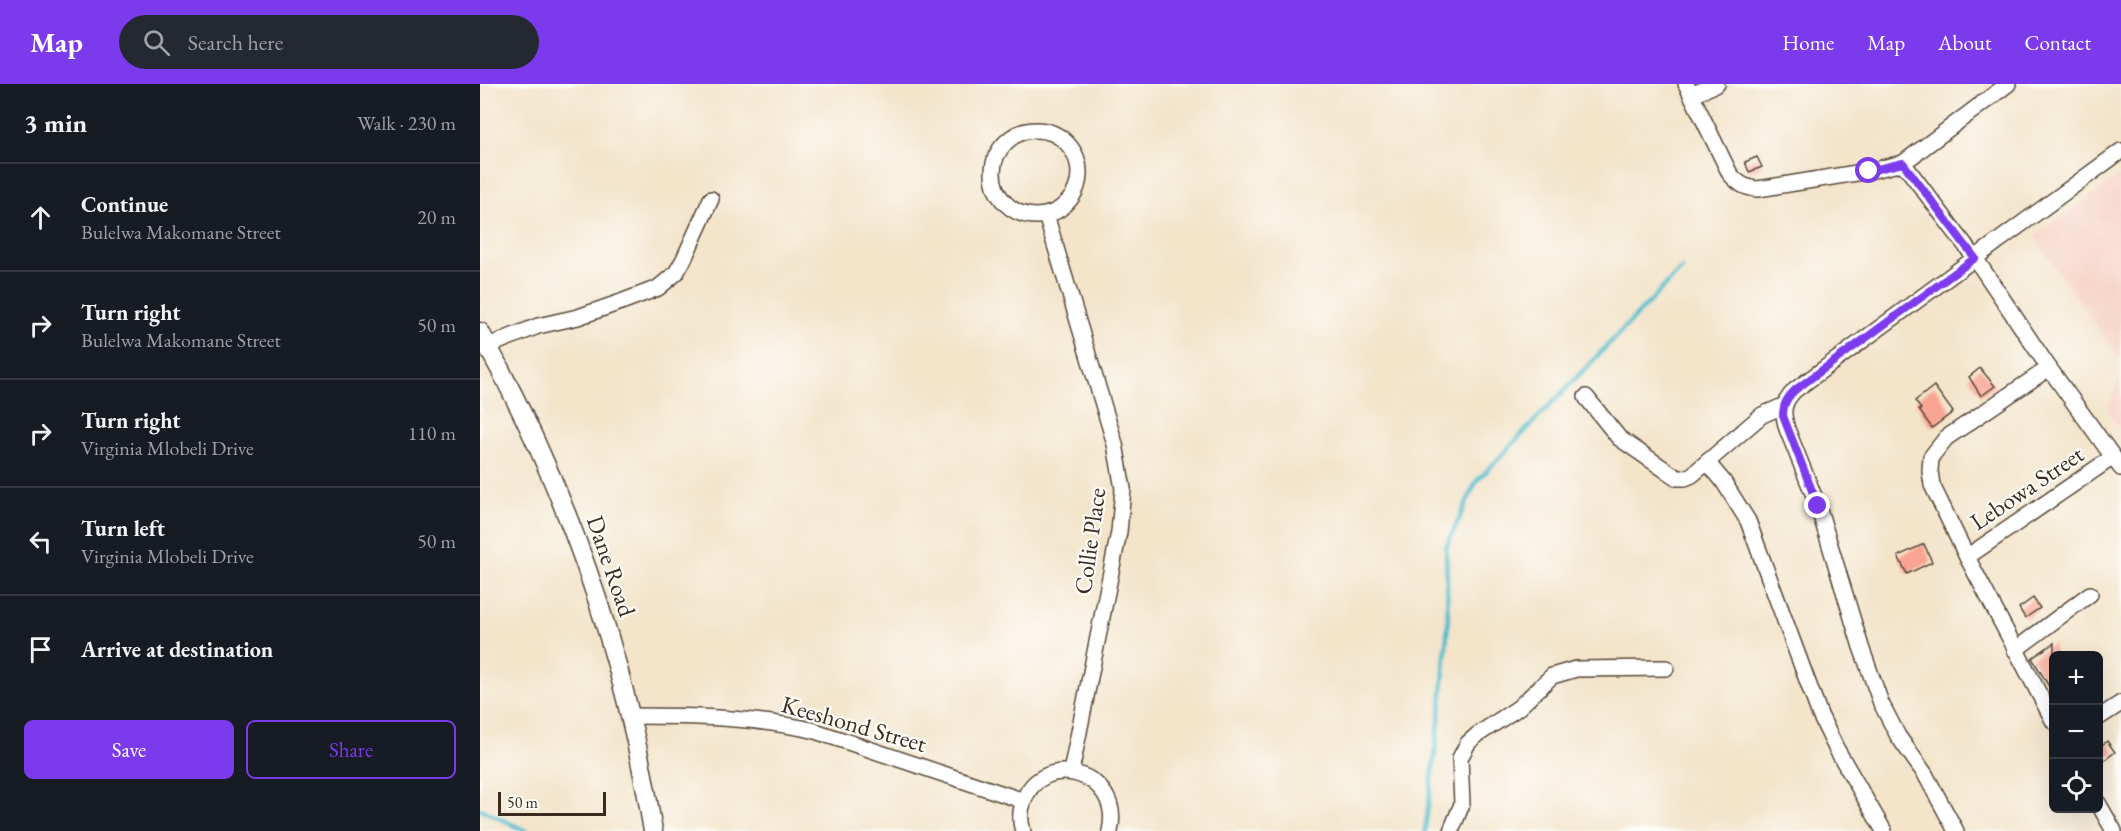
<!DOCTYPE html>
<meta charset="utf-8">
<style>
:root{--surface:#171b24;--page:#242831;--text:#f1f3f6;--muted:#9ea1a6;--line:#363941;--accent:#7c3aed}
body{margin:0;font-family:"EB Garamond",serif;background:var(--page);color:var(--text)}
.controls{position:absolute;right:18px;bottom:18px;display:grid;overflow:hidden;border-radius:9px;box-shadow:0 6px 24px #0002}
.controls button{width:54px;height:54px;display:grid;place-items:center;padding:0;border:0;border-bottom:2px solid var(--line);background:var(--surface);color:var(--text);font:30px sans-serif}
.scale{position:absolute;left:18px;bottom:15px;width:108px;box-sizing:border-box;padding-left:6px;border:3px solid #3b2a1e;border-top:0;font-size:16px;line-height:21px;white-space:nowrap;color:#3b2a1e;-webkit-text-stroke:4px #fdfcf7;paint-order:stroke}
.stop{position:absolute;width:18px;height:18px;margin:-14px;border:4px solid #7c3aed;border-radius:50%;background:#fff}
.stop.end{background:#7c3aed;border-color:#fff;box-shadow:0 2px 6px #0008}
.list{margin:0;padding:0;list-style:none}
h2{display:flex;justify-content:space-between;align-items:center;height:78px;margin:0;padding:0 24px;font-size:26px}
h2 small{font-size:20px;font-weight:400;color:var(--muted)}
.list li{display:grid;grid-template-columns:39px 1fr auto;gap:18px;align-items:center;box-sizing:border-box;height:108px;padding:0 24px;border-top:2px solid var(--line)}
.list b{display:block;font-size:22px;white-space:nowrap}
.list p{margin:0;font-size:20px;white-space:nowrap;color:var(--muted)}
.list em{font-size:20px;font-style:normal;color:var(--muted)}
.actions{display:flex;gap:12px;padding:18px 24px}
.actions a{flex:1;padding:14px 0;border:2px solid var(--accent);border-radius:9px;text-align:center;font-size:21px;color:var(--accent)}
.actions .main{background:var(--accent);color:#fff}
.icon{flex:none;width:33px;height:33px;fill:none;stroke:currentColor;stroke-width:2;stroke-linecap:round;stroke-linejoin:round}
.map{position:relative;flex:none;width:1641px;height:747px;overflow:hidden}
header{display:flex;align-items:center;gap:36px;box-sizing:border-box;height:84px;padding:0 30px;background:var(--accent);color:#fff}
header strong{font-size:28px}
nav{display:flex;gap:33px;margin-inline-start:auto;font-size:21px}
.search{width:420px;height:54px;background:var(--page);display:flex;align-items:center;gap:15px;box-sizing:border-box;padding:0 21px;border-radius:33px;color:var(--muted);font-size:22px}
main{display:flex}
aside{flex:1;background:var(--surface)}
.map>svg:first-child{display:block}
</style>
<header>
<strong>Map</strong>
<div class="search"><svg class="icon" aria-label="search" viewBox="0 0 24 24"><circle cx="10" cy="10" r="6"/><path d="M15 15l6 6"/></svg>Search here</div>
<nav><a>Home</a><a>Map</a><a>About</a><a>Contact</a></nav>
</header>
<main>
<aside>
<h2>3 min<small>Walk · 230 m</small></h2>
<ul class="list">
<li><svg class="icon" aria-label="ahead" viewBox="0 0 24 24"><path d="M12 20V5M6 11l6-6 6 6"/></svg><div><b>Continue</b><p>Bulelwa Makomane Street</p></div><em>20 m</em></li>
<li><svg class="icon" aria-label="right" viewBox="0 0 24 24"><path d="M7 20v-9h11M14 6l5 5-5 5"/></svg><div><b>Turn right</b><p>Bulelwa Makomane Street</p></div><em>50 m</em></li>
<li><svg class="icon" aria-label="right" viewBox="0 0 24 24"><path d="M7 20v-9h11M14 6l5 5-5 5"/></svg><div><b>Turn right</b><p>Virginia Mlobeli Drive</p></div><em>110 m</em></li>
<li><svg class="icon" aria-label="left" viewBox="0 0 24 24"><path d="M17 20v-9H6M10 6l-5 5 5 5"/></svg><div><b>Turn left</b><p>Virginia Mlobeli Drive</p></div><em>50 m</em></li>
<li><svg class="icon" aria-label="arrive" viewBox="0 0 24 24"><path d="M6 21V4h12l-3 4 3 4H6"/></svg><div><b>Arrive at destination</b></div></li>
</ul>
<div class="actions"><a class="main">Save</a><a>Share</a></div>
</aside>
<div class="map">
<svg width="1641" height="747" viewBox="0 0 1641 747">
<rect width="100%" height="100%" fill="#fdfcf7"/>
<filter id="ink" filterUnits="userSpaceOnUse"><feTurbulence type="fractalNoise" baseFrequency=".0167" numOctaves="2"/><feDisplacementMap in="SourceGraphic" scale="12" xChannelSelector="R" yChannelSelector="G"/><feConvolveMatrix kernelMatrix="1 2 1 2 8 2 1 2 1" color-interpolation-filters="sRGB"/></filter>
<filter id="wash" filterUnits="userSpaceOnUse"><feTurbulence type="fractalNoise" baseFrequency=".008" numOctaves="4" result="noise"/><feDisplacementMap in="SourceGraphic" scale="24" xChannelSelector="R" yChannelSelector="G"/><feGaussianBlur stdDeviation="1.35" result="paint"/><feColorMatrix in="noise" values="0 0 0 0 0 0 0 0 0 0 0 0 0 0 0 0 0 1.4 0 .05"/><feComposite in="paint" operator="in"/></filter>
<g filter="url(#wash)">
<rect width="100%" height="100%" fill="#f3e4ca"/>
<g fill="#f6d2c5">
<path d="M1641,91V276L1554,153Z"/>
<path d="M1641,290V346L1627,326Z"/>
</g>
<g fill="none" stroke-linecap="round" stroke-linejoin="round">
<g stroke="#4fbbcb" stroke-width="4.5">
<path d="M0,725L46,747"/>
<path d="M945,747L961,621L968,539L966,463L996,398L1202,184"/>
</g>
</g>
<g id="blocks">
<g fill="#f9a493">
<path d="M1277,73L1282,83L1269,88L1265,78Z"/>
<path d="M1500,284L1515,302L1501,312L1489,293Z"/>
<path d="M1454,302L1473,328L1452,344L1439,326L1441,325L1435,317Z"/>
<path d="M1444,460L1452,478L1427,490L1418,472Z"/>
<path d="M1553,514L1560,524L1545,534L1539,524Z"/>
<path d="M1574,559V611L1552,574Z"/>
<path d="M1627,657L1635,668L1618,681V664Z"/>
</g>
</g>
</g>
<g filter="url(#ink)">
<use href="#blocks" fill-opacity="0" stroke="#574638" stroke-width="1.5"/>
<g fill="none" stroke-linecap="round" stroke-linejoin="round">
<g stroke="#574638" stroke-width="18">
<g id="minor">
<path d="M1206,0L1250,90C1259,100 1265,104 1278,105L1389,87L1423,79L1528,0"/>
<path d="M1211,11L1237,0"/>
<circle cx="556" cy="89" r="43"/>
<path d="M1423,79L1495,174L1569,284L1641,384"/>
<path d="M566,131L635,360L643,405L639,448L591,688"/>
<path d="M8,262L58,242L98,233L141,218L178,204L196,189L204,175L231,115"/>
<path d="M1569,284L1466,354L1451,373L1450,387L1452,401L1487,473L1574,638"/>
<path d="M1106,313L1139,354L1197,394H1205L1212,391L1282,331L1303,322"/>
<path d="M1227,378L1243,397L1268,437L1340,631L1356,664L1404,747"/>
<path d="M1487,473L1633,373"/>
<path d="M1535,566L1610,510"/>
<path d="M151,632C212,632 272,633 332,646L544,717"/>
<path d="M1618,634L1641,619"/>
<path d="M1618,719L1634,747"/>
<path d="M543,747C540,738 540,728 543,719C560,664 644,688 630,747"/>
<path d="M971,747L982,720L980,674L988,659L997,651L1038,624L1072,592L1096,585L1186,584"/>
<path d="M1476,747L1445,690L1418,652L1401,619L1381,563L1338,422L1307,345C1302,328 1302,319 1315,306L1641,67"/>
</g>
</g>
<g stroke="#574638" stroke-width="21">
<path id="tertiary" d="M0,248C87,404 145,571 173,747"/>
</g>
<use href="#minor" stroke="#fff" stroke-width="15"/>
<use href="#tertiary" stroke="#fff" stroke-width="18"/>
</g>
</g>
<g fill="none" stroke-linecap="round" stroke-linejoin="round" filter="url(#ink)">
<path stroke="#7c3aed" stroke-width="8" d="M1338,422L1303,332C1303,320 1307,314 1315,306L1495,174L1423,79L1389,87"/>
</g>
<g text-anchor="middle" stroke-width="4.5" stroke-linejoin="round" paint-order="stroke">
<g font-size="24" fill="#3b2a1e" stroke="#fdfcf7">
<text transform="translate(1547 404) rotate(-34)" y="8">Lebowa Street</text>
<text transform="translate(610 457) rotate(-82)" y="8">Collie Place</text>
<text transform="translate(131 482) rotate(71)" y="8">Dane Road</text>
<text transform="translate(374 640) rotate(16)" y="8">Keeshond Street</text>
</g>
</g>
</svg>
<div class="controls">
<button>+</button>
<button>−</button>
<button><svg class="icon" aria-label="locate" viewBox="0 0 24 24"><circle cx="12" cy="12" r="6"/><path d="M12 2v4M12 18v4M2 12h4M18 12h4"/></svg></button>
</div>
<div class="scale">50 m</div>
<div class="stop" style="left:1389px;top:87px"></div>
<div class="stop end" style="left:1338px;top:422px"></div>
</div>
</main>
